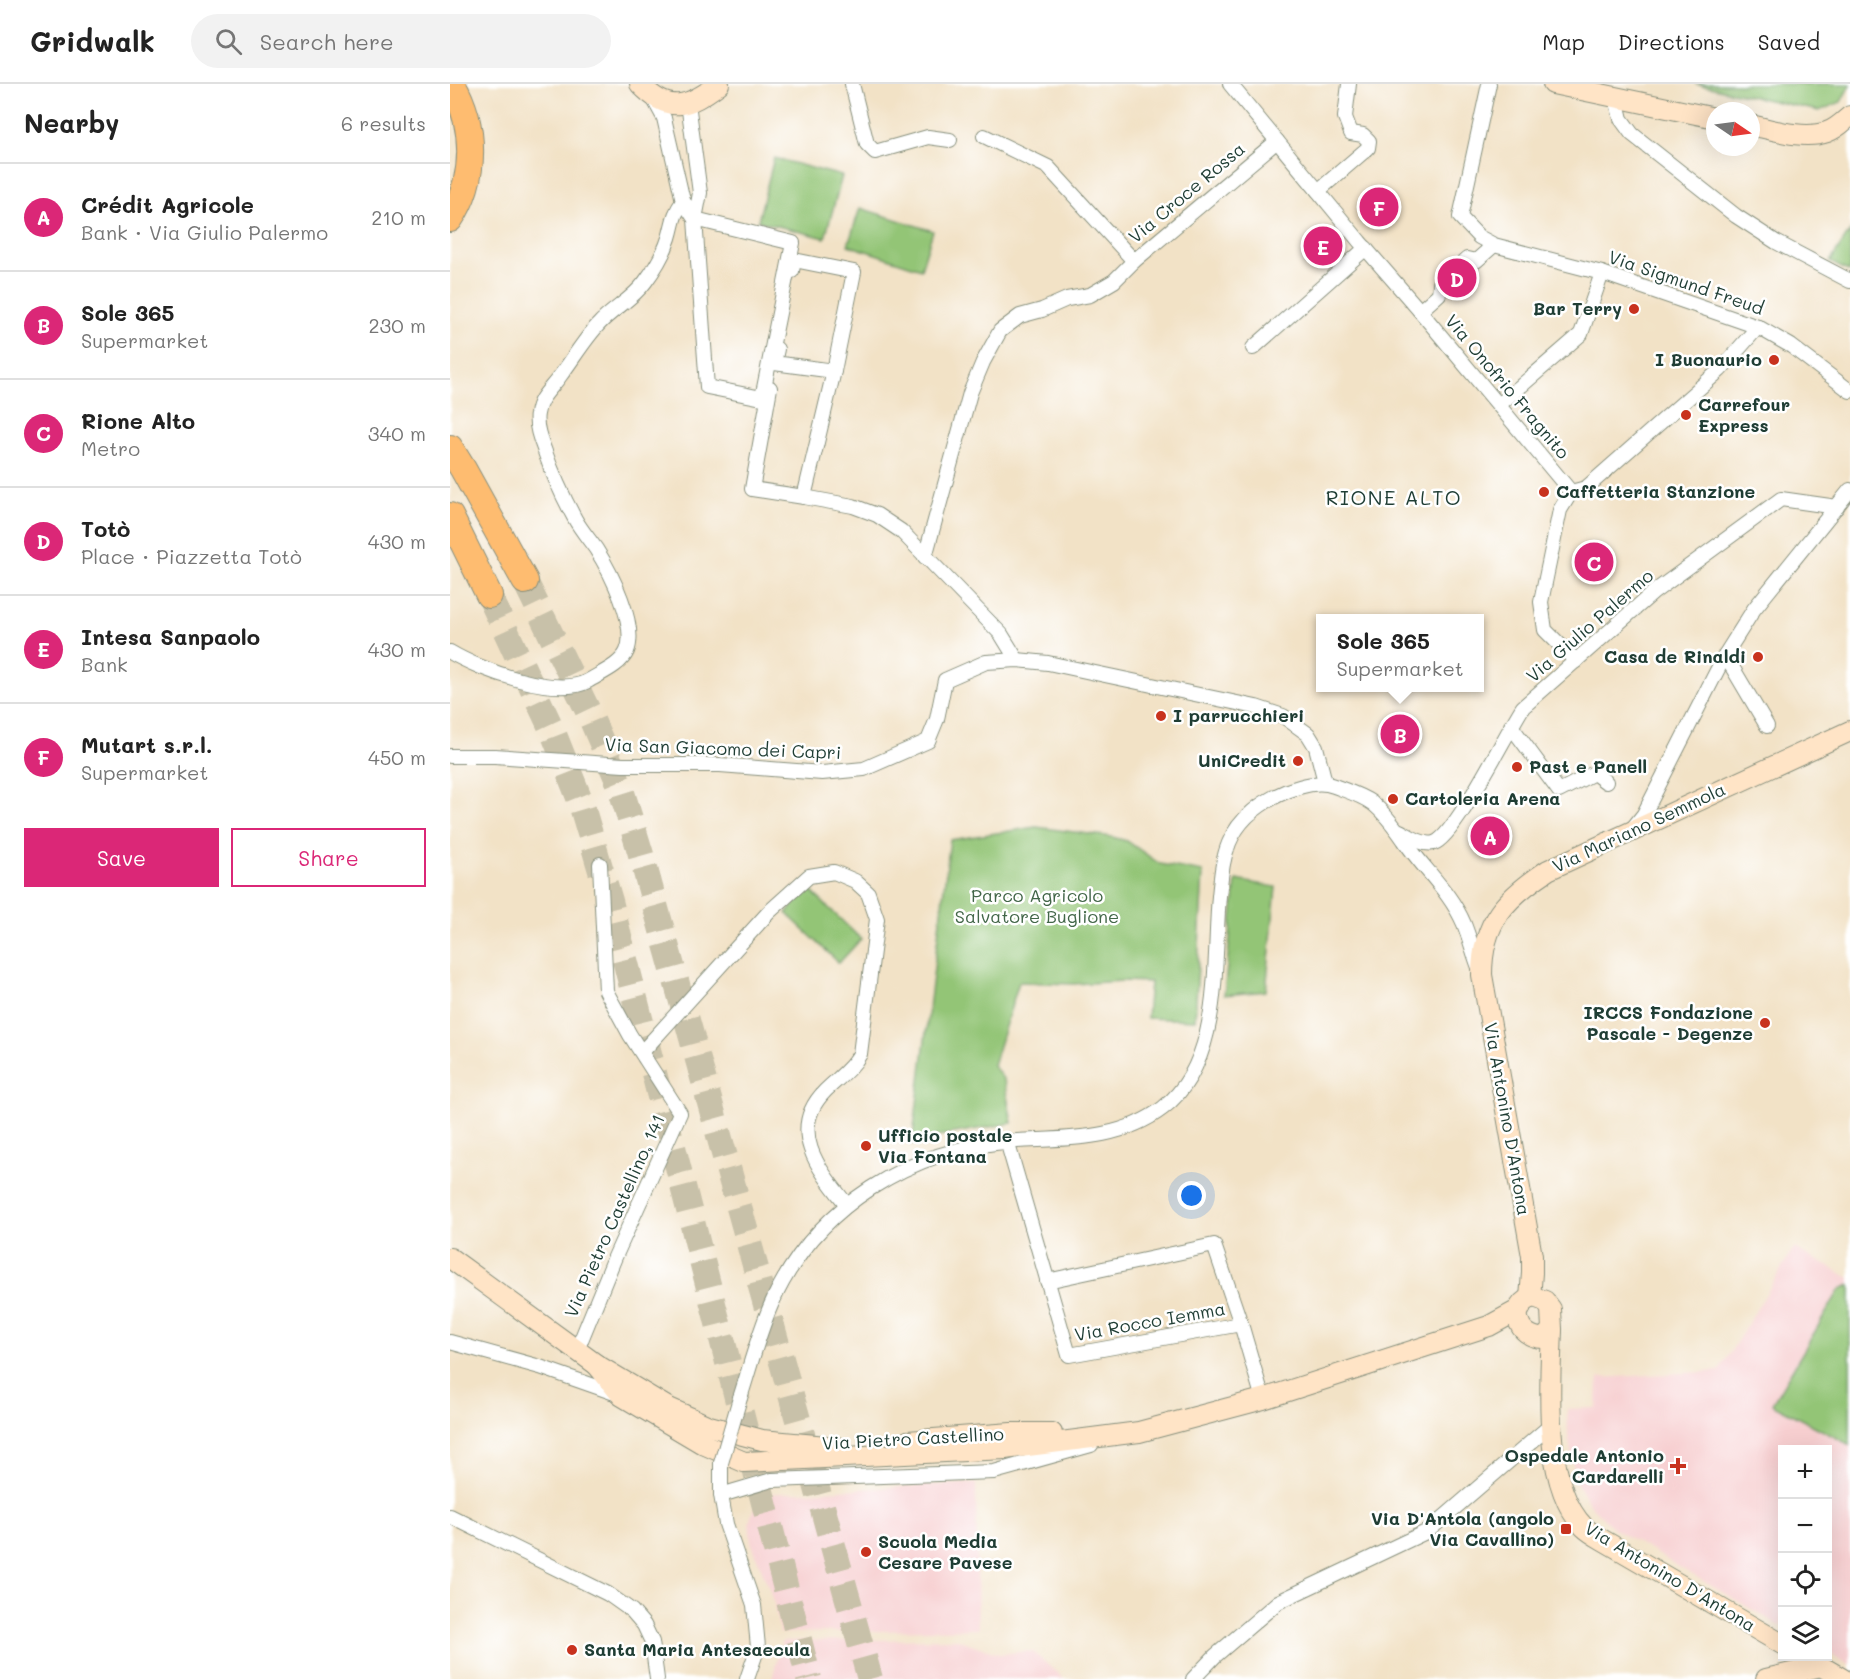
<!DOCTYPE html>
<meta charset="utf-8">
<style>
:root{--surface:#fff;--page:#f2f2f2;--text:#222;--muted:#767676;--line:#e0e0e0;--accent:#db2777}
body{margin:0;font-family:Mali,sans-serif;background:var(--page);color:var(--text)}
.controls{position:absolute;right:18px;bottom:18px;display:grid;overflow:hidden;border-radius:0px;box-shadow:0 6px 24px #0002}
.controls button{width:54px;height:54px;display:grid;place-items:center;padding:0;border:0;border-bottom:2px solid var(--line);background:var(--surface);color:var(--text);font:30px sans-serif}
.compass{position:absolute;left:1256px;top:18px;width:54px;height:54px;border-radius:50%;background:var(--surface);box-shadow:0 6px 24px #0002;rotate:103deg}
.you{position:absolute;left:742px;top:1112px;width:21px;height:21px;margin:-15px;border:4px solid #fff;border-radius:50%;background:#1a73e8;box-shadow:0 0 0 9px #1a73e833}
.badge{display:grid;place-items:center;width:39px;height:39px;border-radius:50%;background:var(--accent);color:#fff;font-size:20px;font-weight:700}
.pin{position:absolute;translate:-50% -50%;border:3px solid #fff;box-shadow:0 2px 6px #0006}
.popup{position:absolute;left:866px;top:530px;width:168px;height:78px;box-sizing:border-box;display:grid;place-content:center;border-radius:0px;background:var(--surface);filter:drop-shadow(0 2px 4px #0005);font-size:20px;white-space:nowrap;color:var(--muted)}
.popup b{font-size:22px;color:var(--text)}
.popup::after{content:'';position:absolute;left:50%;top:100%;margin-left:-12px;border:12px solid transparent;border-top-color:var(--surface)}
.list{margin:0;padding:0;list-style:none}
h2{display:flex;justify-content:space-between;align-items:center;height:78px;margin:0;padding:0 24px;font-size:26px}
h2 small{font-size:20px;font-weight:400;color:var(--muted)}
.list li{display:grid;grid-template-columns:39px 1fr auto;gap:18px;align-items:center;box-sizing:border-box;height:108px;padding:0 24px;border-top:2px solid var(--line)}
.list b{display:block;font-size:22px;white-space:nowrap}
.list p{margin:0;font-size:20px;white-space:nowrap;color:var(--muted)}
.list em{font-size:20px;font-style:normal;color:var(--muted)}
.actions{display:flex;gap:12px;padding:18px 24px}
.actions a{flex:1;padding:14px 0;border:2px solid var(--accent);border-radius:0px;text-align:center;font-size:21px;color:var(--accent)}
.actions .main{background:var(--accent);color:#fff}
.icon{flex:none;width:33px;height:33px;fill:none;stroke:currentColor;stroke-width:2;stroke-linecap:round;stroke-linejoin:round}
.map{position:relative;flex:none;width:1400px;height:1595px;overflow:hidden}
header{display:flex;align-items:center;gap:36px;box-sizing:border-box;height:84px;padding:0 30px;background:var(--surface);border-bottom:2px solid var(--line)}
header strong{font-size:28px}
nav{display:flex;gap:33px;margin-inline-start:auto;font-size:21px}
.search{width:420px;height:54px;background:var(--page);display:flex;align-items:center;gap:15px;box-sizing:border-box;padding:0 21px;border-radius:33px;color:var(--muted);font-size:22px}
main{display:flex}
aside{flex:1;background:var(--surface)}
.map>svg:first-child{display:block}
</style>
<header>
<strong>Gridwalk</strong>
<div class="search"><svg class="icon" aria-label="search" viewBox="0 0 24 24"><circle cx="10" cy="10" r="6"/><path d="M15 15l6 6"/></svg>Search here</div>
<nav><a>Map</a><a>Directions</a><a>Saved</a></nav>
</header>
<main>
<aside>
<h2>Nearby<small>6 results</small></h2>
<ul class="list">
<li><span class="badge">A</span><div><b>Crédit Agricole</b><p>Bank · Via Giulio Palermo</p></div><em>210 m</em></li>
<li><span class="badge">B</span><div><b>Sole 365</b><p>Supermarket</p></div><em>230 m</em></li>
<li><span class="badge">C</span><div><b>Rione Alto</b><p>Metro</p></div><em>340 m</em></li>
<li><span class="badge">D</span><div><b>Totò</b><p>Place · Piazzetta Totò</p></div><em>430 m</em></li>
<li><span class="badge">E</span><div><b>Intesa Sanpaolo</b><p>Bank</p></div><em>430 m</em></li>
<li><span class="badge">F</span><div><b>Mutart s.r.l.</b><p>Supermarket</p></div><em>450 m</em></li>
</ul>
<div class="actions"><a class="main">Save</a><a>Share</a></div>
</aside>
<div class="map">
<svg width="1400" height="1595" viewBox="0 0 1400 1595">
<rect width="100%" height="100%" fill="#fff"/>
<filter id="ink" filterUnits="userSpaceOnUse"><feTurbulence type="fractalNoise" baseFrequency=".0167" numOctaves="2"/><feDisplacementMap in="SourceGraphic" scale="12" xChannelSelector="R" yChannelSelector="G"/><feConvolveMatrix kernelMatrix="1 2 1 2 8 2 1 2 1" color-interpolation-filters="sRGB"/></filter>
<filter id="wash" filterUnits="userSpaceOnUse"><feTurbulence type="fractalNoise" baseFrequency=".008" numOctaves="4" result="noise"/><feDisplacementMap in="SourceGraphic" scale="24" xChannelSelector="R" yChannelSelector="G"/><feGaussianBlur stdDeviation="1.35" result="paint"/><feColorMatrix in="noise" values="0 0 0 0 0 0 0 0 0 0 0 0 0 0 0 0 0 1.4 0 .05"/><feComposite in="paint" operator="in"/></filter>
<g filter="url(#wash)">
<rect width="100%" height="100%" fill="#f2e2c6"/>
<g fill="#f7cfd0">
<path d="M1344,1164L1400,1194V1581L1378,1569V1366H1332V1543L1164,1445L1140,1421L1126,1398L1118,1351L1117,1325L1147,1324L1148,1294L1269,1287Z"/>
<path d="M526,1399L528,1545L330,1549L323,1515L301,1458L299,1438L304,1424L315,1410Z"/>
<path d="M508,1555L549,1570L582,1567L614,1595H322L332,1557Z"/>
</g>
<g fill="#93c576" stroke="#598155" stroke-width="1.5">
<path d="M1245,0H1400V1L1391,18L1369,27Z"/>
<path d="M324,74L392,92L375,154L308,137Z"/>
<path d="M410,124L483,147L471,185L398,161Z"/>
<path d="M1400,147V188L1380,178Z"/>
<path d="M586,743L662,753L677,757L710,780L753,788L745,936L697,934L700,898L673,897L623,900L569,898L543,981L554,996L562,1039L477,1054L462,1060L500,756Z"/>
<path d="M786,796L826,803L816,907L774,911Z"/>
<path d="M359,805L411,855L389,879L336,829Z"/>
<path d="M1400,1201V1361L1322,1320L1390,1205Z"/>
</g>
</g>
<g filter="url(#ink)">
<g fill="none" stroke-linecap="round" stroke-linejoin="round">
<g stroke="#c8c1a9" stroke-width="26" stroke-dasharray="26 13" stroke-linecap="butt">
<path d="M75,497L138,627L169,699L190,767L420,1595"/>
<path d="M39,511L103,648L130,716L160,817L359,1595"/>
</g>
<g stroke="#88907d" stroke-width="16">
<g id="street">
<path d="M402,0L417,60L425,68L478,53L500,56"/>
<path d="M780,0L910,158L970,227L1121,408"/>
<path d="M1039,0L1010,133L1029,153L1044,161L1152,189L1308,243L1341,262L1400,307"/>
<path d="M202,12L214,34L233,117L245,135L343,159L312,314L257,303L245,135L250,109L238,19"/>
<path d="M1166,14L1171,35L1182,50L1286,132L1326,158L1400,197"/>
<path d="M534,52L598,83L684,177L827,57"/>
<path d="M868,107L918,64L919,57L913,51L901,49L895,33L899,0"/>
<path d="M970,227L989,210L990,200L1017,175L1026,177L1044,161"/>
<path d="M803,264L916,164"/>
<path d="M327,265L324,279L384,287"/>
<path d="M320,304L302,405L354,413L384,287L404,188L344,176L342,187"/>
<path d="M1049,321L1131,250L1152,189"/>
<path d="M354,413L403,422L427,431L451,447L551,550L567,576"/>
<path d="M475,473L520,309L533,278L550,247L570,232L592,226L617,215L640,211L664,197L684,177"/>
<path d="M0,568C30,586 106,614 138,597C151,589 171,581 177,567C188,541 160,487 146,465C139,455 131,446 125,435C113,413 102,389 94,365C90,355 85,340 87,330C89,313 101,305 110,292C123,275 134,256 148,241C162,225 182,216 195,198C204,186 214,170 219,154C224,138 222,133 233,117"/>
<path d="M1275,571L1317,642"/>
<path d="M1126,577L1095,546L1091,518L1110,426L1121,408L1136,404L1270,286L1308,243"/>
<path d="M1061,642L1109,707L1144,689L1156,698"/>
<path d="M0,672H45L173,681H270L372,689L414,685L478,657L487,635L495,596L536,578L567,576L598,579L806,623L833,632L858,650L866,663L875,698"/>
<path d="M1182,745L1194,730L1275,571L1304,525L1400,406"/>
<path d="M950,747C959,752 973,762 984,759C1005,753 1057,647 1073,623L1204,508L1331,415L1387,423"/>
<path d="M192,968L319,828L359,792L384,788L405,797L418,809L427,835L410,970C401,986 388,994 375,1007C336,1047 370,1087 397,1121"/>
<path d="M557,1057L619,1271L791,1240L813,1315"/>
<path d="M597,1197L764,1161L791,1240"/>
<path d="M0,1258L90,1283L170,1311"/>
<path d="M127,1266L165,1173L230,1029L180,951L156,907L150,780"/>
<path d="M290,1314C300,1283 308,1251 321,1221C364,1123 461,1063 567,1057C617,1054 670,1057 713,1024C773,977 763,880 769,812C771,794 772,776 779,759C789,734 813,717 837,707C851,702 869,696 884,702C897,707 911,711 922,719C935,729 945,743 954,756C973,785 1000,807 1014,840C1020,855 1024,871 1030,886"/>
<path d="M271,1379V1411L276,1440L304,1521L308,1563L297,1595"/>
<path d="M271,1411L322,1396L544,1388L641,1361"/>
<path d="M0,1432L158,1510L182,1527L194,1541L202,1558L207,1595"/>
<path d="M743,1595L765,1572L828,1518L978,1447L1101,1341"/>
</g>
</g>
<g stroke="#88907d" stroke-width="22">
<g id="secondary">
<path d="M190,0C219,31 238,23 269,0"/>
<path d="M1103,0L1265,34"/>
<path d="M1301,41C1324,46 1354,56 1377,48C1386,45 1393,38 1400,32"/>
<path d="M0,1174L147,1281L217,1323L259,1342L312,1356L387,1363"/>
<path d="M1084,1213L1095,1217L1101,1225L1102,1246L1094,1254C1066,1255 1057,1219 1084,1213Z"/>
<path d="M1080,1214L1082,1189V1172L1032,891C1032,837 1056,814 1098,786L1400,647"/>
<path d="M1102,1246C1100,1301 1092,1400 1134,1443C1139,1448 1146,1452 1153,1456L1332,1560"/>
<path d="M147,1281L172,1312L253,1360L294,1378L555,1365L689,1348L813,1315L1039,1242L1070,1225"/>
<path d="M458,1357L561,1349H602"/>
<path d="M1359,1575L1393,1595"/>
<path d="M1316,1595L1371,1582"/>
</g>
</g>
<g stroke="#88907d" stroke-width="28">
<g id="highway">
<path d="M0,135C27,95 26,41 2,0"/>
<path d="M0,364L13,385L75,497"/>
<path d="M0,432L39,511"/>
</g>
</g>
<use href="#street" stroke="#fff" stroke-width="14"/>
<use href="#secondary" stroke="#ffe4c6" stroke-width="20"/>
<use href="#highway" stroke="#febc70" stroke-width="26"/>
<g stroke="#88907d" stroke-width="16" stroke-linecap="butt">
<path id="street-bridge" d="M271,1379L290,1314"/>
</g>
<use href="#street-bridge" stroke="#fff" stroke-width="14"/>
</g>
</g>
<g fill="#c8321e" stroke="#fff" stroke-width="2">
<circle cx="1184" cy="225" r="6"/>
<circle cx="1324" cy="276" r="6"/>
<circle cx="1236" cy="331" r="6"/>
<circle cx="1094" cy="408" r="6"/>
<circle cx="1308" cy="573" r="6"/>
<circle cx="711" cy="632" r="6"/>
<circle cx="848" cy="677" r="6"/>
<circle cx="1067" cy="683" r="6"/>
<circle cx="943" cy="715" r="6"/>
<circle cx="1315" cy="939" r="6"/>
<circle cx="416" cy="1062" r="6"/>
<path d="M1225 1373h6v6h6v6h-6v6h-6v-6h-6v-6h6z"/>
<rect x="1110" y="1439" width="12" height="12" rx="3"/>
<circle cx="416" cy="1468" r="6"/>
<circle cx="122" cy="1566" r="6"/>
</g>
<g text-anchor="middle" stroke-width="5" stroke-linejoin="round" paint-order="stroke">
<g font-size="18" fill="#1f3d34" stroke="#fff">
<text transform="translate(737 109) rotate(-40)" y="6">Via Croce Rossa</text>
<text transform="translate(1236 199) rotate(19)" y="6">Via Sigmund Freud</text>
<text transform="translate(1057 303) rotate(50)" y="6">Via Onofrio Fragnito</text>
<text transform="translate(1140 542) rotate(-41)" y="6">Via Giulio Palermo</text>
<text transform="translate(273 665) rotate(2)" y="6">Via San Giacomo dei Capri</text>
<text transform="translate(1189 744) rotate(-25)" y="6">Via Mariano Semmola</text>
<text transform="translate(1057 1035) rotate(80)" y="6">Via Antonino D'Antona</text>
<text transform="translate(165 1132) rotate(-66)" y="6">Via Pietro Castellino, 141</text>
<text transform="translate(700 1238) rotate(-10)" y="6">Via Rocco Iemma</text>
<text transform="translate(463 1355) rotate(-3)" y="6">Via Pietro Castellino</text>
<text transform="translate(1220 1493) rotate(31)" y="6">Via Antonino D'Antona</text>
</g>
<g font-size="18" font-weight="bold" fill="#1f3d34" stroke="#fff" text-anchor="start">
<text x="1172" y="231" text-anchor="end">Bar Terry</text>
<text x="1312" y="282" text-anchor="end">I Buonaurio</text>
<text x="1248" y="327">Carrefour<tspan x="1248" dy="21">Express</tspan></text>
<text x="1106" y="414">Caffetteria Stanzione</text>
<text x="1296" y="579" text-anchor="end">Casa de Rinaldi</text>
<text x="723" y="638">I parrucchieri</text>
<text x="836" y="683" text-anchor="end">UniCredit</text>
<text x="1079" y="689">Past e Panell</text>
<text x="955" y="721">Cartoleria Arena</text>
<text x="1303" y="935" text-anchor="end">IRCCS Fondazione<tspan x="1303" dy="21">Pascale - Degenze</tspan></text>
<text x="428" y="1058">Ufficio postale<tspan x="428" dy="21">Via Fontana</tspan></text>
<text x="1214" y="1378" text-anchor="end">Ospedale Antonio<tspan x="1214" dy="21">Cardarelli</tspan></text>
<text x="1104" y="1441" text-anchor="end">Via D'Antola (angolo<tspan x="1104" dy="21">Via Cavallino)</tspan></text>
<text x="428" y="1464">Scuola Media<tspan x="428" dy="21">Cesare Pavese</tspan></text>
<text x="134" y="1572">Santa Maria Antesaecula</text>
</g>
<g font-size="18" fill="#426648" stroke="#fff">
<text x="587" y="818">Parco Agricolo<tspan x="587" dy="21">Salvatore Buglione</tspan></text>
</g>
<g font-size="20" letter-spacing="1.5" fill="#1f3d34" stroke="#fff">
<text x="944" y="421">RIONE ALTO</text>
</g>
</g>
</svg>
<div class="controls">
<button>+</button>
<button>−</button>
<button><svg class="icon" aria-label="locate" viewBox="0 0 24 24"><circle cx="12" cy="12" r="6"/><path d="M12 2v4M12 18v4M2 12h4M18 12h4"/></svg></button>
<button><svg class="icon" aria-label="layers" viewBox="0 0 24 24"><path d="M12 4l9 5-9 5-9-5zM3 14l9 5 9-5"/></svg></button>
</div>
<svg class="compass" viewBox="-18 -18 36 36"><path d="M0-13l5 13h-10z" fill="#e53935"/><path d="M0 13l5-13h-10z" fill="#767676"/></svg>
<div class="you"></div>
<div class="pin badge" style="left:1040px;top:752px">A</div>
<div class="pin badge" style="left:950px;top:650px">B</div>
<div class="popup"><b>Sole 365</b>Supermarket</div>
<div class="pin badge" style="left:1144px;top:478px">C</div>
<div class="pin badge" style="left:1007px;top:194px">D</div>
<div class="pin badge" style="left:873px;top:162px">E</div>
<div class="pin badge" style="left:929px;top:123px">F</div>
</div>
</main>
